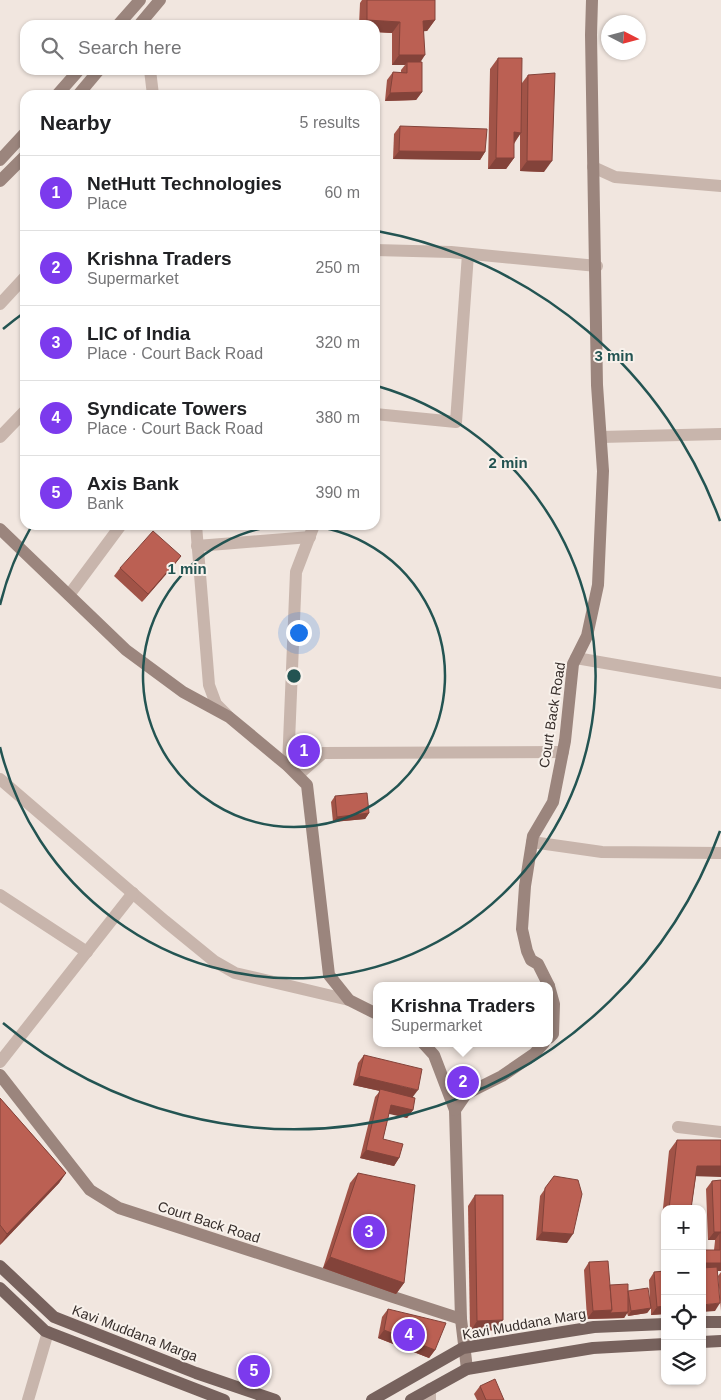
<!DOCTYPE html>
<meta charset="utf-8">
<style>
:root{--surface:#fff;--page:#f2f2f2;--text:#202124;--muted:#757577;--line:#e0e0e0;--accent:#7c3aed}
body{margin:0;font-family:Arial,sans-serif;background:var(--page);color:var(--text)}
.controls{position:absolute;right:15px;bottom:15px;display:grid;overflow:hidden;border-radius:10px;box-shadow:0 1px 4px #0004}
.controls button{width:45px;height:45px;display:grid;place-items:center;padding:0;border:0;border-bottom:1px solid var(--line);background:var(--surface);color:var(--text);font:25px sans-serif}
.compass{position:absolute;left:601px;top:15px;width:45px;height:45px;border-radius:50%;background:var(--surface);box-shadow:0 1px 4px #0004;rotate:96deg}
.you{position:absolute;left:298px;top:632px;width:18px;height:18px;margin:-12px;border:4px solid #fff;border-radius:50%;background:#1a73e8;box-shadow:0 0 0 8px #1a73e833}
.badge{display:grid;place-items:center;width:32px;height:32px;border-radius:50%;background:var(--accent);color:#fff;font-size:16px;font-weight:700}
.pin{position:absolute;translate:-50% -50%;border:2px solid #fff;box-shadow:0 1px 5px #0006}
.popup{position:absolute;left:373px;top:982px;width:180px;height:65px;box-sizing:border-box;display:grid;place-content:center;border-radius:10px;background:var(--surface);filter:drop-shadow(0 1px 4px #0005);font-size:16px;white-space:nowrap;color:var(--muted)}
.popup b{font-size:19px;color:var(--text)}
.popup::after{content:'';position:absolute;left:50%;top:100%;margin-left:-10px;border:10px solid transparent;border-top-color:var(--surface)}
.list{margin:0;padding:0;list-style:none}
h2{display:flex;justify-content:space-between;align-items:center;height:65px;margin:0;padding:0 20px;font-size:21px}
h2 small{font-size:16px;font-weight:400;color:var(--muted)}
.list li{display:grid;grid-template-columns:32px 1fr auto;gap:15px;align-items:center;box-sizing:border-box;height:75px;padding:0 20px;border-top:1px solid var(--line)}
.list b{display:block;font-size:19px;white-space:nowrap}
.list p{margin:0;font-size:16px;white-space:nowrap;color:var(--muted)}
.list em{font-size:16px;font-style:normal;color:var(--muted)}
.icon{flex:none;width:28px;height:28px;fill:none;stroke:currentColor;stroke-width:2;stroke-linecap:round;stroke-linejoin:round}
.map{position:relative;flex:none;width:721px;height:1400px;overflow:hidden}
.search{position:absolute;background:var(--surface);box-shadow:0 1px 4px #0004;left:20px;top:20px;width:360px;height:55px;display:flex;align-items:center;gap:12px;box-sizing:border-box;padding:0 18px;border-radius:15px;color:var(--muted);font-size:19px}
.panel{position:absolute;background:var(--surface);box-shadow:0 1px 4px #0004;left:20px;top:90px;width:360px;height:440px;border-radius:15px}
.map>svg:first-child{display:block}
</style>
<div class="map">
<svg width="721" height="1400" viewBox="0 0 721 1400">
<rect width="100%" height="100%" fill="#f1e6df"/>
<g fill="none" stroke-linecap="round" stroke-linejoin="round">
<g stroke="#c8b5ac" stroke-width="12">
<path d="M150,70L153,95"/>
<path d="M593,167L615,177L721,186"/>
<path d="M375,250L451,252L597,266"/>
<path d="M0,304L25,277"/>
<path d="M375,414L456,422L468,254"/>
<path d="M0,437L25,411"/>
<path d="M601,437L721,434"/>
<path d="M196,525L209,685L216,704L227,715"/>
<path d="M197,546L310,537"/>
<path d="M69,595L121,525"/>
<path d="M576,658L721,683"/>
<path d="M288,766L296,572L314,525"/>
<path d="M298,775L323,753L563,752"/>
<path d="M0,779L165,921L214,961L235,973L349,1000"/>
<path d="M532,842L602,852L721,853"/>
<path d="M0,895L87,952"/>
<path d="M0,1062L133,893"/>
<path d="M678,1127L721,1132"/>
<path d="M28,1400L48,1332"/>
<path d="M430,1400V1389"/>
</g>
<g stroke="#9b857d" stroke-width="12">
<path d="M118,25L140,0"/>
<path d="M139,25L160,0"/>
<path d="M57,95L79,70"/>
<path d="M78,95L99,70"/>
<path d="M0,160L25,133"/>
<path d="M0,181L25,156"/>
<path d="M0,529L126,650L183,692L229,717L288,766L307,785L329,975L349,1000L377,1014"/>
<path d="M549,986L538,964L531,960L527,951L522,929L525,886L533,836L553,802L565,741L573,664L587,636L598,585L603,471L597,385L591,35L592,0"/>
<path d="M549,986L554,1004L553,1034L549,1038"/>
<path d="M423,1043L434,1055L455,1110L461,1319L467,1369"/>
<path d="M0,1075L90,1190L119,1208L461,1319"/>
<path d="M455,1110L466,1094L502,1076L534,1054L544,1043"/>
</g>
<g stroke="#77625d" stroke-width="12">
<path d="M0,1266L54,1317L196,1373L275,1400"/>
<path d="M0,1288L45,1331L224,1400"/>
<path d="M702,1322H721"/>
<path d="M702,1342L721,1341"/>
<path d="M372,1400L463,1348L594,1327L665,1324"/>
<path d="M411,1400L467,1369L593,1348L665,1344"/>
</g>
</g>
<g fill="#a15347">
<path d="M362,0H435V20L427,31H424L420,62L422,92L416,100L385,101L387,80L393,72L401,73V70L405,65H392V33L375,32V25H359L360,3Z"/>
<path d="M498,58L522,83L528,75L544,172L520,171V134L514,144V158L506,169H488L490,69Z"/>
<path d="M400,126L485,152L480,160L393,159L394,134Z"/>
<path d="M181,556L175,564L142,602L114,576L120,568Z"/>
<path d="M300,741L312,754L310,756L300,759L298,744Z"/>
<path d="M335,796L369,813L365,819L333,822L331,802Z"/>
<path d="M364,1055L413,1097V1110L407,1118L389,1113L383,1139L399,1158L394,1166L360,1158L375,1097L380,1091L353,1085L358,1063Z"/>
<path d="M0,1098L66,1173L59,1183L0,1245Z"/>
<path d="M677,1140L696,1176L691,1209H665V1227H661L669,1151Z"/>
<path d="M358,1173L404,1283L396,1294L323,1268L350,1183Z"/>
<path d="M554,1176L567,1243L536,1240L540,1196Z"/>
<path d="M721,1180V1271H718L715,1311L714,1250L715,1241V1240H708L706,1189L712,1181Z"/>
<path d="M475,1195L496,1330L470,1332L468,1206Z"/>
<path d="M589,1262L610,1285L628,1292V1291L650,1304L649,1280L654,1272L665,1271V1314L651,1315V1308L647,1313L628,1316L627,1313L624,1318L587,1319L584,1270Z"/>
<path d="M721,1272V1311L718,1276Z"/>
<path d="M388,1309L435,1350L429,1358L378,1338L382,1317Z"/>
<path d="M480,1386L504,1400H477L474,1394Z"/>
</g>
<g fill="#83433a">
<path d="M367,20L400,22L392,33L375,32V25H363Z"/>
<path d="M435,20L427,31L416,32L423,21Z"/>
<path d="M399,55H425L418,66L407,62L405,65H392Z"/>
<path d="M422,92L416,100L385,101L390,93Z"/>
<path d="M514,132L521,133L513,144Z"/>
<path d="M399,151L485,152L480,160L393,159Z"/>
<path d="M496,158H514L506,169H488Z"/>
<path d="M527,161H552L544,172L520,171Z"/>
<path d="M181,556L175,564L142,602L148,594Z"/>
<path d="M312,754L310,756L300,759L302,756Z"/>
<path d="M369,813L365,819L333,822L337,817Z"/>
<path d="M359,1076L418,1090L412,1098L353,1085Z"/>
<path d="M391,1105L413,1110L407,1118L385,1113Z"/>
<path d="M366,1150L399,1158L394,1166L360,1158Z"/>
<path d="M697,1166H721V1177L690,1176Z"/>
<path d="M66,1173L59,1183L0,1245L7,1234Z"/>
<path d="M665,1221V1227H661Z"/>
<path d="M542,1232L573,1234L567,1243L536,1240Z"/>
<path d="M714,1232H721V1239L720,1233L715,1240H708Z"/>
<path d="M330,1257L404,1283L396,1294L323,1268Z"/>
<rect x="702" y="1263" width="19" height="8"/>
<path d="M720,1303L715,1311L702,1312V1305Z"/>
<path d="M665,1306V1314L651,1315L657,1307Z"/>
<path d="M651,1308L647,1313L628,1316L631,1311Z"/>
<path d="M612,1310L628,1312L624,1318L587,1319L593,1311Z"/>
<path d="M503,1320L496,1330L470,1332L477,1321Z"/>
<path d="M384,1330L435,1350L429,1358L378,1338Z"/>
</g>
<g fill="#bb6053" stroke="#83433a">
<path d="M367,0H435V20L423,21L425,55H399L400,22L367,20Z"/>
<path d="M498,58H522L521,133L514,132V158H496Z"/>
<path d="M407,62H422V92L390,93L393,72L407,73Z"/>
<path d="M555,73L552,161H527L528,75Z"/>
<path d="M400,126L487,129L485,152L399,151Z"/>
<path d="M153,531L181,556L148,594L120,568Z"/>
<path d="M300,741L312,742V754L302,756Z"/>
<path d="M367,793L369,813L337,817L335,796Z"/>
<path d="M364,1055L422,1069L418,1090L359,1076Z"/>
<path d="M380,1089L415,1098L413,1110L391,1105L383,1139L403,1144L399,1158L366,1150Z"/>
<path d="M0,1098L66,1173L7,1234L0,1225Z"/>
<path d="M677,1140H721V1166H697L691,1209H669Z"/>
<path d="M358,1173L415,1185L404,1283L330,1257Z"/>
<path d="M554,1176L578,1180L582,1194L573,1234L542,1232L545,1188Z"/>
<path d="M721,1180V1232H714L712,1181Z"/>
<path d="M475,1195H503V1320L477,1321Z"/>
<path d="M720,1233H721V1263H702V1250H720Z"/>
<path d="M608,1261L612,1310L593,1311L589,1262Z"/>
<path d="M717,1267L720,1303L702,1305V1268Z"/>
<path d="M665,1271V1306L657,1307L654,1272Z"/>
<path d="M628,1284V1312L610,1313L612,1310L610,1285Z"/>
<path d="M648,1288L651,1308L631,1311L628,1291Z"/>
<path d="M388,1309L446,1323L435,1350L384,1330Z"/>
<path d="M495,1379L504,1400H486L480,1386Z"/>
</g>
<g fill="none" stroke="#235452" stroke-width="2.5">
<path d="M295 525A151 151 0 1 1 293 525"/>
<path d="M0 605A302 302 0 0 1 31 527M377 386A302 302 0 1 1 0 747"/>
<path d="M720 831A453 453 0 0 1 3 1023M3 329A453 453 0 0 1 25 312M377 231A453 453 0 0 1 720 521"/>
</g>
<g text-anchor="middle" stroke-width="4" stroke-linejoin="round" paint-order="stroke">
<g font-size="14" fill="#362d2a" stroke="#f8f1eb">
<text transform="translate(552 715) rotate(-81)" y="5">Court Back Road</text>
<text transform="translate(209 1222) rotate(18)" y="5">Court Back Road</text>
<text transform="translate(524 1324) rotate(-10)" y="5">Kavi Muddana Marg</text>
<text transform="translate(135 1333) rotate(21)" y="5">Kavi Muddana Marga</text>
</g>
</g>
<circle cx="294" cy="676" r="8" fill="#235452" stroke="#f8f1eb" stroke-width="2.5"/>
<g font-size="15" text-anchor="middle" font-weight="bold" fill="#235452" stroke="#f8f1eb" stroke-width="4" stroke-linejoin="round" paint-order="stroke">
<text x="614" y="361">3 min</text>
<text x="508" y="468">2 min</text>
<text x="187" y="574">1 min</text>
</g>
</svg>
<div class="controls">
<button>+</button>
<button>−</button>
<button><svg class="icon" aria-label="locate" viewBox="0 0 24 24"><circle cx="12" cy="12" r="6"/><path d="M12 2v4M12 18v4M2 12h4M18 12h4"/></svg></button>
<button><svg class="icon" aria-label="layers" viewBox="0 0 24 24"><path d="M12 4l9 5-9 5-9-5zM3 14l9 5 9-5"/></svg></button>
</div>
<svg class="compass" viewBox="-18 -18 36 36"><path d="M0-13l5 13h-10z" fill="#e53935"/><path d="M0 13l5-13h-10z" fill="#757577"/></svg>
<div class="you"></div>
<div class="pin badge" style="left:304px;top:751px">1</div>
<div class="pin badge" style="left:463px;top:1082px">2</div>
<div class="popup"><b>Krishna Traders</b>Supermarket</div>
<div class="pin badge" style="left:369px;top:1232px">3</div>
<div class="pin badge" style="left:409px;top:1335px">4</div>
<div class="pin badge" style="left:254px;top:1371px">5</div>
<div class="search"><svg class="icon" aria-label="search" viewBox="0 0 24 24"><circle cx="10" cy="10" r="6"/><path d="M15 15l6 6"/></svg>Search here</div>
<section class="panel">
<h2>Nearby<small>5 results</small></h2>
<ul class="list">
<li><span class="badge">1</span><div><b>NetHutt Technologies</b><p>Place</p></div><em>60 m</em></li>
<li><span class="badge">2</span><div><b>Krishna Traders</b><p>Supermarket</p></div><em>250 m</em></li>
<li><span class="badge">3</span><div><b>LIC of India</b><p>Place · Court Back Road</p></div><em>320 m</em></li>
<li><span class="badge">4</span><div><b>Syndicate Towers</b><p>Place · Court Back Road</p></div><em>380 m</em></li>
<li><span class="badge">5</span><div><b>Axis Bank</b><p>Bank</p></div><em>390 m</em></li>
</ul>
</section>
</div>
